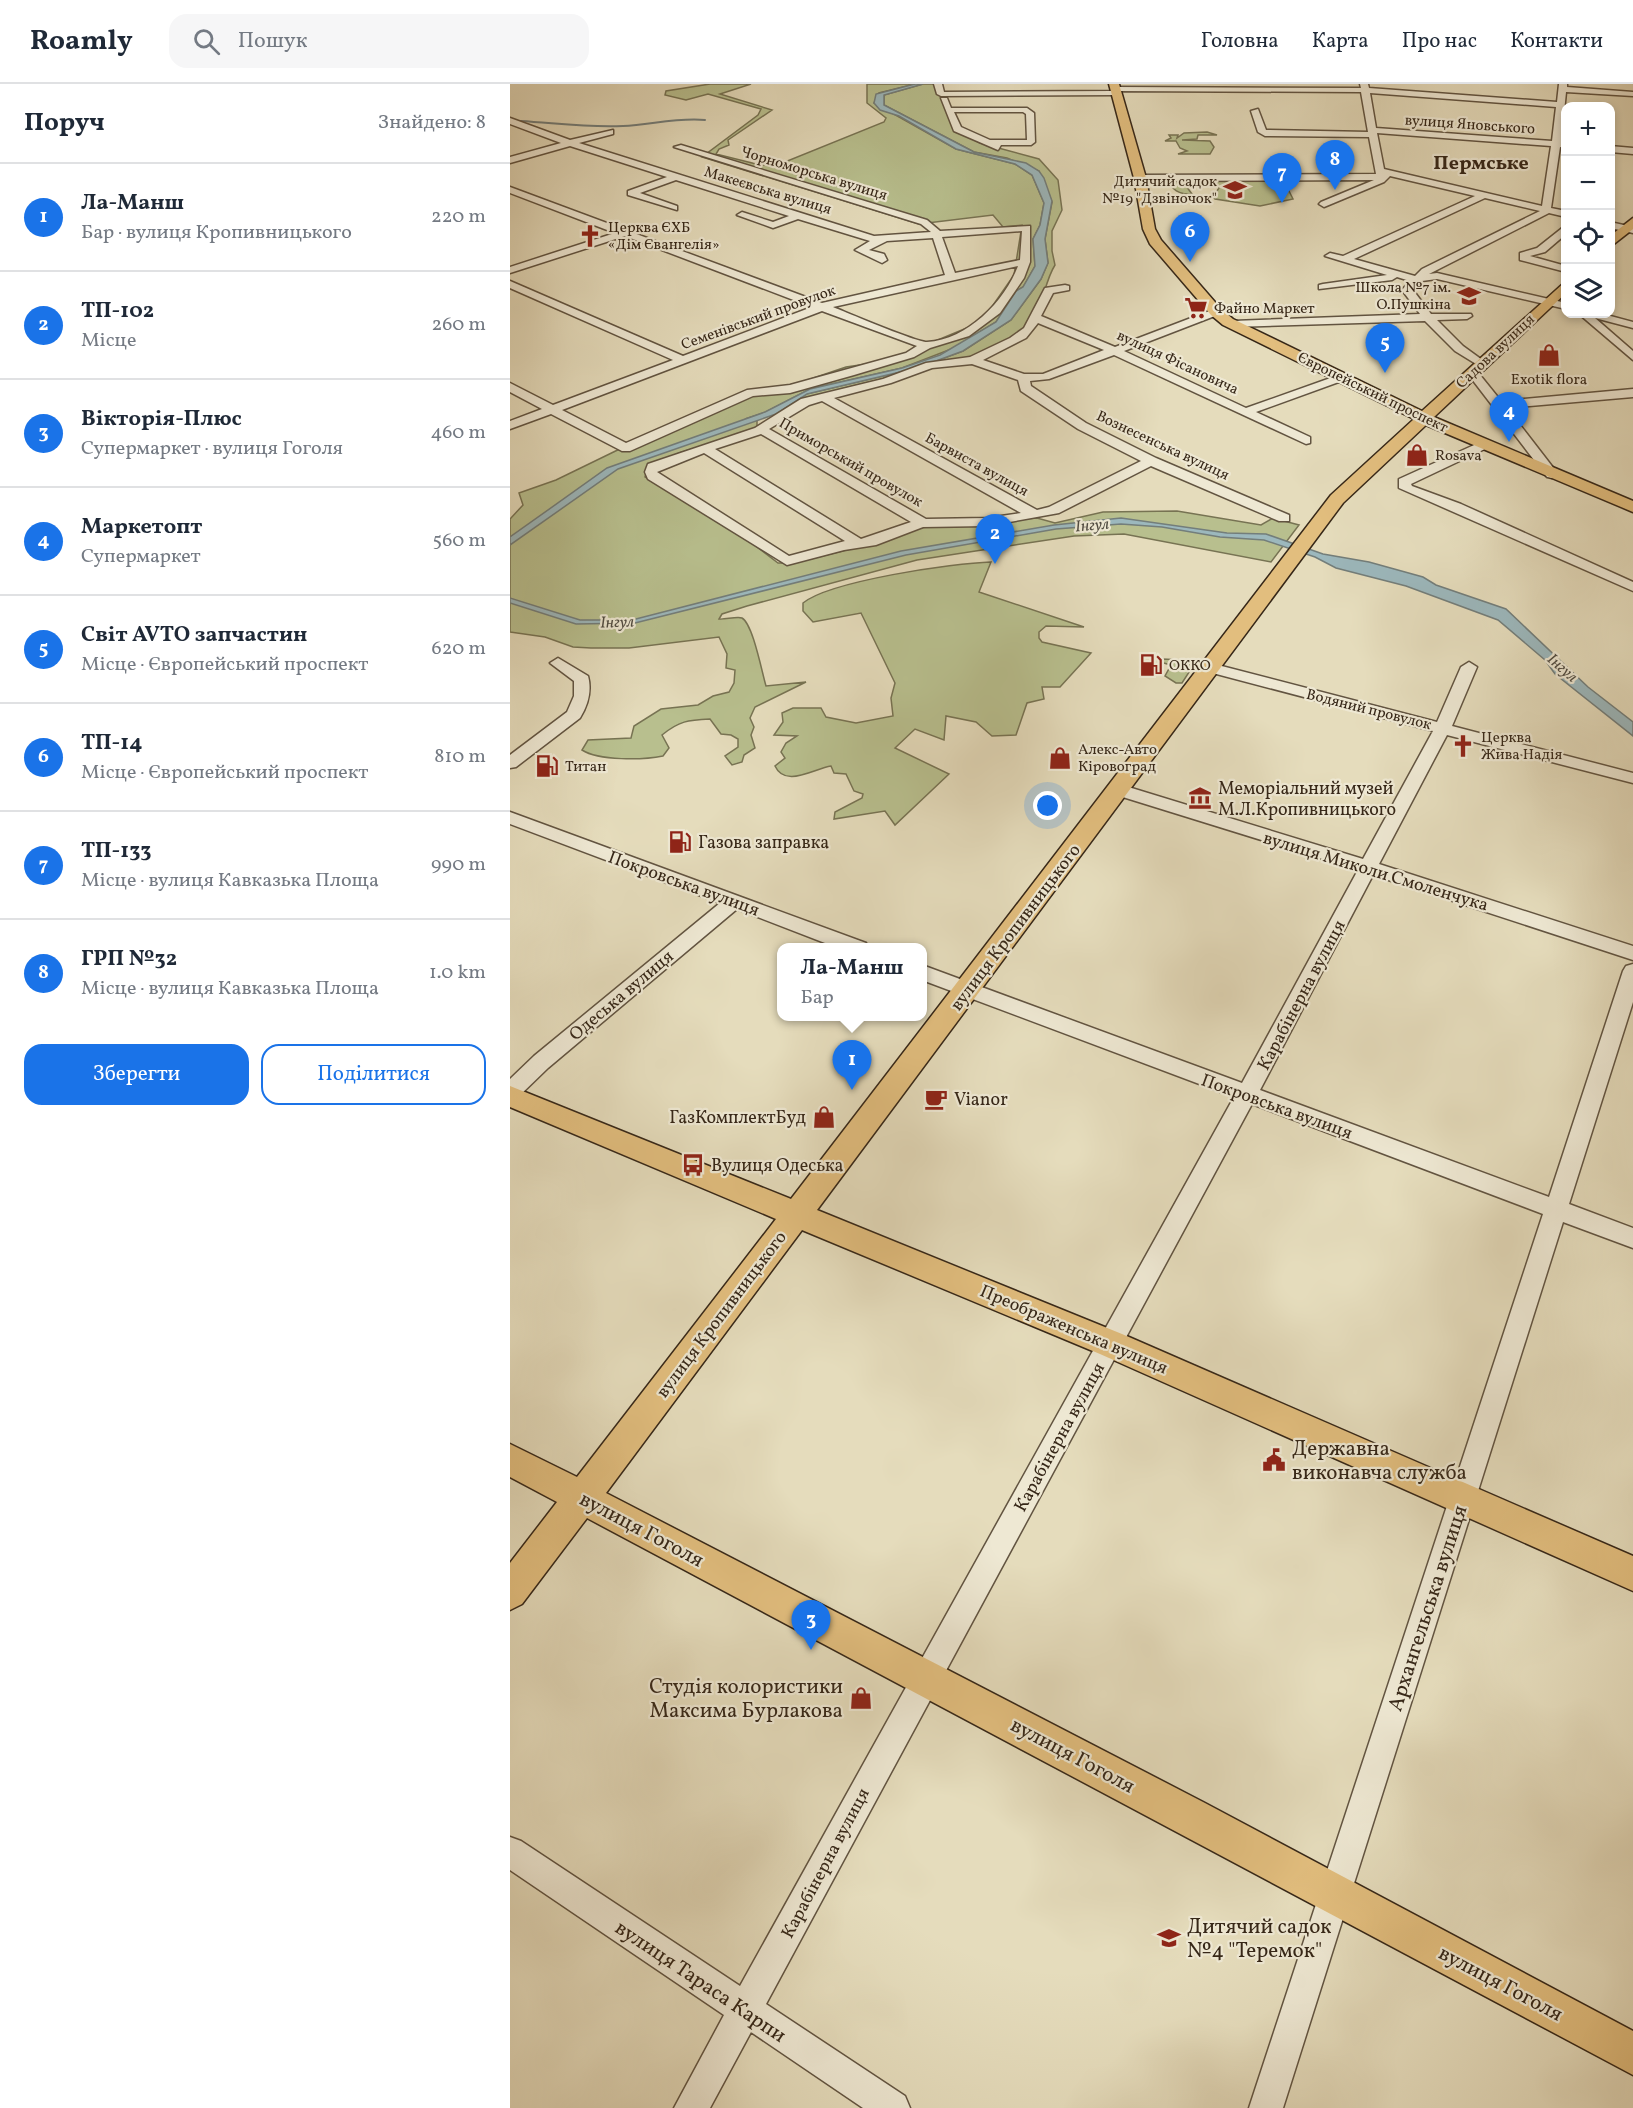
<!DOCTYPE html>
<html lang="uk">
<meta charset="utf-8">
<style>
:root{--surface:#fff;--page:#f6f6f7;--text:#1f2937;--muted:#747a83;--line:#e0e1e3;--accent:#1a73e8}
body{margin:0;font-family:Vollkorn,serif;background:var(--page);color:var(--text)}
.controls{position:absolute;right:18px;top:18px;display:grid;overflow:hidden;border-radius:12px;box-shadow:0 3px 9px #0003}
.controls button{width:54px;height:54px;display:grid;place-items:center;padding:0;border:0;border-bottom:2px solid var(--line);background:var(--surface);color:var(--text);font:30px sans-serif}
.you{position:absolute;left:538px;top:722px;width:21px;height:21px;margin:-15px;border:4px solid #fff;border-radius:50%;background:#1a73e8;box-shadow:0 0 0 9px #1a73e833}
.badge{display:grid;place-items:center;width:39px;height:39px;border-radius:50%;background:var(--accent);color:#fff;font-size:20px;font-weight:700}
.pin{position:absolute;translate:-50% -50px;filter:drop-shadow(0 2px 3px #0008)}
.pin::after{content:'';position:absolute;top:32px;width:21px;height:18px;background:inherit;clip-path:polygon(0 0,100% 0,50% 100%)}
.popup{position:absolute;left:267px;top:859px;width:150px;height:78px;box-sizing:border-box;display:grid;place-content:center;border-radius:12px;background:var(--surface);filter:drop-shadow(0 2px 4px #0005);font-size:20px;white-space:nowrap;color:var(--muted)}
.popup b{font-size:22px;color:var(--text)}
.popup::after{content:'';position:absolute;left:50%;top:100%;margin-left:-12px;border:12px solid transparent;border-top-color:var(--surface)}
.list{margin:0;padding:0;list-style:none}
h2{display:flex;justify-content:space-between;align-items:center;height:78px;margin:0;padding:0 24px;font-size:26px}
h2 small{font-size:20px;font-weight:400;color:var(--muted)}
.list li{display:grid;grid-template-columns:39px 1fr auto;gap:18px;align-items:center;box-sizing:border-box;height:108px;padding:0 24px;border-top:2px solid var(--line)}
.list b{display:block;font-size:22px;white-space:nowrap}
.list p{margin:0;font-size:20px;white-space:nowrap;color:var(--muted)}
.list em{font-size:20px;font-style:normal;color:var(--muted)}
.actions{display:flex;gap:12px;padding:18px 24px}
.actions a{flex:1;padding:14px 0;border:2px solid var(--accent);border-radius:18px;text-align:center;font-size:21px;color:var(--accent)}
.actions .main{background:var(--accent);color:#fff}
.icon{flex:none;width:33px;height:33px;fill:none;stroke:currentColor;stroke-width:2;stroke-linecap:round;stroke-linejoin:round}
.map{position:relative;flex:none;width:1123px;height:2024px;overflow:hidden}
header{display:flex;align-items:center;gap:36px;box-sizing:border-box;height:84px;padding:0 30px;background:var(--surface);border-bottom:2px solid var(--line)}
header strong{font-size:28px}
nav{display:flex;gap:33px;margin-inline-start:auto;font-size:21px}
.search{width:420px;height:54px;background:var(--page);display:flex;align-items:center;gap:15px;box-sizing:border-box;padding:0 21px;border-radius:18px;color:var(--muted);font-size:22px}
main{display:flex}
aside{flex:1;background:var(--surface)}
.map>svg:first-child{display:block}
</style>
<header>
<strong>Roamly</strong>
<div class="search"><svg class="icon" aria-label="search" viewBox="0 0 24 24"><circle cx="10" cy="10" r="6"/><path d="M15 15l6 6"/></svg>Пошук</div>
<nav><a>Головна</a><a>Карта</a><a>Про нас</a><a>Контакти</a></nav>
</header>
<main>
<aside>
<h2>Поруч<small>Знайдено: 8</small></h2>
<ul class="list">
<li><span class="badge">1</span><div><b>Ла-Манш</b><p>Бар · вулиця Кропивницького</p></div><em>220 m</em></li>
<li><span class="badge">2</span><div><b>ТП-102</b><p>Місце</p></div><em>260 m</em></li>
<li><span class="badge">3</span><div><b>Вікторія-Плюс</b><p>Супермаркет · вулиця Гоголя</p></div><em>460 m</em></li>
<li><span class="badge">4</span><div><b>Маркетопт</b><p>Супермаркет</p></div><em>560 m</em></li>
<li><span class="badge">5</span><div><b>Світ AVTO запчастин</b><p>Місце · Європейський проспект</p></div><em>620 m</em></li>
<li><span class="badge">6</span><div><b>ТП-14</b><p>Місце · Європейський проспект</p></div><em>810 m</em></li>
<li><span class="badge">7</span><div><b>ТП-133</b><p>Місце · вулиця Кавказька Площа</p></div><em>990 m</em></li>
<li><span class="badge">8</span><div><b>ГРП №32</b><p>Місце · вулиця Кавказька Площа</p></div><em>1.0 km</em></li>
</ul>
<div class="actions"><a class="main">Зберегти</a><a>Поділитися</a></div>
</aside>
<div class="map">
<svg width="1123" height="2024" viewBox="0 0 1123 2024">
<rect width="100%" height="100%" fill="#e5dcbc"/>
<filter id="stains"><feTurbulence type="fractalNoise" baseFrequency=".00333" numOctaves="4"/><feColorMatrix values="0 0 0 0 .2 0 0 0 0 .09 0 0 0 0 .02 0 0 0 .5 -.17"/></filter>
<radialGradient id="worn" r=".72"><stop offset=".6" stop-color="#630" stop-opacity="0"/><stop offset="1" stop-color="#630" stop-opacity=".3"/></radialGradient>
<g fill="#b8bf8e" stroke="#777353" stroke-width="1.5">
<path d="M200,0H241L210,10L262,26L218,56L219,61L209,65L206,70L250,81L270,80L374,38L376,34L357,19V0H405L369,9L364,19L446,65L505,80L522,91L534,119L530,141L523,155L525,182L513,203L506,207L486,238L444,264L392,284L300,305L256,328L235,335L247,336V345L169,369L137,386L135,393L230,450L268,479H284L365,459L397,446L423,442L527,434L545,439L593,428L667,427L751,441L763,434L789,441L761,478L614,450L564,452L407,476L237,522L212,530L209,535C214,536 227,532 232,534C243,540 252,589 256,602L296,598L245,623L240,634L244,643L241,651L245,664L234,671L232,678L222,681L215,672L228,663V655L221,651L211,650L200,635C178,636 169,637 152,651L159,664L153,672C133,676 89,677 72,666L78,656L121,654L124,642L151,625L188,621L203,612L219,608L224,599L225,586L216,584L217,570L209,553L119,564H81L63,563L35,553L0,548V435L13,421L9,409L46,396L159,341L237,309L274,304L336,283L377,277L464,241L479,227L504,191L512,141L493,143L483,131L409,140L192,73L248,31L251,25L198,10L176,16L155,11L156,7Z"/>
<path d="M413,0H429L445,45L470,59L529,75L548,96L552,126L542,147V167L545,181C533,200 534,225 518,243C498,268 446,276 417,285C371,299 326,313 280,326L274,323L296,310L407,284L453,267L501,236L531,195L538,179L535,155L542,118L529,87L497,74L464,68L374,21V11Z"/>
<path d="M697,48L707,51H688L687,55L672,56L700,57L704,63L700,70H668L677,67L670,64L666,57H655L661,54L659,51H668L667,54L674,49Z"/>
<path d="M761,95L776,101L783,115L750,122L705,115L703,113L709,104L703,99L678,100L676,102L682,110C674,111 664,108 660,100L663,97Z"/>
<path d="M481,478L469,508L574,543L536,542L529,548V554L532,558L581,569L550,603H532L534,615L517,619L506,651L482,652L466,638L436,632L434,656L405,645L385,664L439,690L385,741L375,727L324,735L325,728L352,714L353,710L344,707L336,690L324,689L321,682C303,685 275,704 265,682L275,674L271,668L276,659L287,652L264,651L273,638L272,629L283,624H311L316,633L346,639L383,632L381,614L385,599L351,529L303,538L293,527V519C320,497 443,479 481,478Z"/>
<path d="M652,575L673,576L683,582L672,599H666L655,592L661,581L650,578Z"/>
</g>
<g fill="#9cb8bd" stroke="#737e7b" stroke-width="1.5">
<path d="M405,0H413L374,11V21L464,68L516,79L529,87L534,94L542,117L535,155L538,179L531,195L501,236L453,267L407,284L297,310L266,330L108,385L0,461V453L97,384L255,328L300,305L392,284L430,271L486,238L506,207L513,203L525,182L523,155L530,141L534,119L522,91L505,80L446,65L389,32L370,26L364,19L366,10Z"/>
<path d="M611,434L717,449L756,450L813,470L859,478L913,493L926,501L996,525L1078,603L1123,638V652L1045,590L1035,576L988,536L896,502L826,484L805,473L754,456L710,453L652,443L611,440L546,445L396,471L125,539L66,540L0,519V514L70,536H122L391,467L544,441Z"/>
</g>
<g fill="none" stroke-linecap="round" stroke-linejoin="round">
<path stroke="#737e7b" stroke-width="2" d="M11,37C45,39 79,44 113,42C140,41 168,33 195,36"/>
<g stroke="#625441" stroke-width="3">
<g id="minor">
<path d="M424,0H432L434,8L603,7L606,3L851,4L850,0H858L859,4L1047,18L1049,0H1057V3L1123,8V12L1056,8L1051,58H1056V64L1050,63L1041,124L1056,127V133L1039,129L919,190L927,189L1056,219V225L927,195L912,197L903,206L921,230H961L962,232L957,235L927,236L953,262L975,278L977,280L971,283L945,267L915,237L723,243L717,240L723,237L910,230L892,206L900,197L887,193L882,196L809,205V201L813,200L877,191L815,172L820,169L833,172L965,112L880,92L874,98L814,123L809,120L811,118L864,96L630,97L625,94L630,91L866,90L859,53L755,52L748,48L741,27L748,25L756,46L858,48L851,8L609,7L606,11L431,12L427,10ZM860,9L1046,23L1042,57L866,44ZM867,49L1041,62L1032,122L874,85ZM975,114L1030,127L912,185L905,192L844,175Z"/>
<path d="M431,14H437L441,24H517L524,29L525,58L521,61H491L488,66L444,47ZM444,28H513L516,30L517,56H480L451,43Z"/>
<path d="M0,34L60,56L103,46V50L69,59L364,152L421,148L411,140L164,63L171,61L417,136L430,147L520,142V178L514,194L490,229L459,252L420,264L404,273L344,291L280,309L243,312L120,367H112L41,330L0,345V337L32,325L0,308V299L43,321L163,276L0,204V197L173,272L302,223L115,152L0,189V183L105,149L0,109V103L312,219L435,191L423,154L377,157L359,166L374,170L377,176L372,179L345,166L360,157L288,135L263,144L227,131L232,128L263,138L279,132L166,96L130,109L167,122V126L118,111V107L157,93L60,62L0,79V73L51,59L0,40ZM512,147L510,176L445,189L432,153ZM508,182C495,217 457,256 417,258C406,258 338,229 323,223ZM312,227L407,262L396,269L280,301L237,306L116,359L52,326Z"/>
<path d="M1100,62L1123,64V70L1100,68Z"/>
<path d="M1100,138L1123,143V149L1100,144Z"/>
<path d="M1056,141V150L1035,168L1020,172L1056,182V188L1010,176V169L1027,164Z"/>
<path d="M555,201L559,202V206L543,209L531,232L605,263L702,226H710V230L614,267L736,324L829,291H837V295L746,328L800,353V359L796,360L604,271L539,295L520,297L521,302L576,339L646,374L779,431V437H769L641,382L549,429L477,442L413,443L366,461L334,466L277,481L138,395L135,388L138,380L245,344L291,315L373,295L416,279L460,273L500,254L514,244L535,204ZM528,239L594,266L533,290H514L473,276L516,254ZM462,280L508,296L511,307L568,345L631,377L539,423L527,426L324,314L381,299L422,284ZM312,317L511,429L477,434L416,435L259,345L299,321ZM251,350L401,438L351,455L205,365ZM194,369L335,457L279,472L147,388Z"/>
<path d="M1069,230H1093L1123,238V244L1085,234L1123,267V276Z"/>
<path d="M962,285L966,286L991,317L1123,305V313L997,324L1048,390L1042,394L1037,393L958,290L956,288Z"/>
<path d="M973,357L977,358V364L901,400L902,402L951,420L1123,498V507L889,404V395Z"/>
<path d="M48,574L78,592C82,607 78,621 70,634L6,683L0,684V671L57,628L64,612V597L40,579Z"/>
<path d="M959,578L967,583L942,642L1123,689V699L937,651L869,780L1123,862V876L863,791L750,1006L1039,1113L1113,887L1116,882L1123,880V918L1059,1120L1123,1144V1164L1053,1138L773,2024H739L1033,1130L742,1020L256,1920L395,2012L400,2024H353L241,1948L200,2024H164L214,1931L0,1786V1753L11,1757L230,1902L724,1013L412,896V881L732,999L848,786L603,710L600,706L603,702H615L853,775L923,647L695,587L692,584L700,579L927,638L951,583Z"/>
<path d="M0,728L356,859L358,864H328L227,825L38,984L7,1014L0,1016V995L24,972L210,819L0,740Z"/>
</g>
</g>
<g stroke="#362718" stroke-width="3">
<g id="major">
<path d="M599,0H609L636,94L645,145L651,156L711,225L723,235L912,327L1056,197V209L924,333L1123,417V428L916,341L833,419L307,1126L612,1250L1123,1472V1507L590,1270L292,1146L96,1409L695,1719L1123,1947V1991L77,1434L12,1520L0,1526V1479L47,1418L0,1393V1360L67,1393L266,1135L0,1023V1002L281,1115L821,411L904,335L713,241L701,231L640,160L633,145L624,94Z"/>
<path d="M1123,134V145L1100,163V152Z"/>
</g>
</g>
<use href="#minor" fill="#eee8d3" fill-rule="evenodd"/>
<use href="#major" fill="#e2be7e" fill-rule="evenodd"/>
</g>
<defs>
<g id="school-bare" transform="scale(1.8)"><path d="M0-5L7-2L0 1L-7-2ZM-4 1L0 2.5L4 1V4Q0 6-4 4Z" fill="#8f2418" stroke="#eee8d3" stroke-width="2.5" paint-order="stroke"/></g>
<g id="church-bare" transform="scale(1.8)"><path d="M-1.2-6h2.4v3.5h3.3v2.4h-3.3V6h-2.4V-.1h-3.3v-2.4h3.3Z" fill="#8f2418" stroke="#eee8d3" stroke-width="2.5" paint-order="stroke"/></g>
<g id="supermarket-bare" transform="scale(1.8)"><path d="M-6-5.5h2.5l.6 2H6L4.5 2H-2.5L-4.4-4H-6ZM-1.5 3.2a1.3 1.3 0 1 0 .1 0ZM3 3.2a1.3 1.3 0 1 0 .1 0Z" fill="#8f2418" stroke="#eee8d3" stroke-width="2.5" paint-order="stroke"/></g>
<g id="shop-bare" transform="scale(1.8)"><path d="M-5-2.5h2.3a2.7 3.5 0 0 1 5.4 0H5L5.5 6h-11ZM-1.5-2.5h3a1.5 2.3 0 0 0-3 0Z" fill="#8f2418" stroke="#eee8d3" stroke-width="2.5" paint-order="stroke"/></g>
<g id="fuel-bare" transform="scale(1.8)"><path d="M-5.5-6h7V0h2V4h1.3V-2.5L3-4.5l.8-.8L6-3V5H2.5V1h-1V6h-7ZM-4.2-4.7v3.2H.2V-4.7Z" fill="#8f2418" stroke="#eee8d3" stroke-width="2.5" paint-order="stroke"/></g>
<g id="museum-bare" transform="scale(1.8)"><path d="M0-6L6-3V-2H-6V-3ZM-5-1h2V3h-2ZM-1-1h2V3h-2ZM3-1h2V3H3ZM-6 4H6V6H-6Z" fill="#8f2418" stroke="#eee8d3" stroke-width="2.5" paint-order="stroke"/></g>
<g id="cafe-bare" transform="scale(1.8)"><path d="M-5.5-4.5H6V0H3Q3 3.5 0 3.5H-2.5Q-5.5 3.5-5.5 0ZM3-3.2v2h1.7v-2ZM-6 4.5H4V6H-6Z" fill="#8f2418" stroke="#eee8d3" stroke-width="2.5" paint-order="stroke"/></g>
<g id="bus-bare" transform="scale(1.8)"><path d="M-5-6H5V4H4V6H2V4H-2V6H-4V4H-5ZM-3.5-4V0h7V-4ZM-3.5 1.2v1.5H-2V1.2ZM2 1.2v1.5H3.5V1.2Z" fill="#8f2418" stroke="#eee8d3" stroke-width="2.5" paint-order="stroke"/></g>
<g id="civic-bare" transform="scale(1.8)"><path d="M-.6-6.5H3V-4.5H.6V-3L4-1V1h2V6H-6V1h2V-1L-.6-3ZM-1.2 2.5V6h2.4V2.5Z" fill="#8f2418" stroke="#eee8d3" stroke-width="2.5" paint-order="stroke"/></g>
</defs>
<g fill-rule="evenodd">
<use href="#school-bare" x="725" y="106"/>
<use href="#church-bare" x="80" y="152"/>
<use href="#school-bare" x="959" y="212"/>
<use href="#supermarket-bare" x="686" y="224"/>
<use href="#shop-bare" x="1039" y="271"/>
<use href="#shop-bare" x="907" y="371"/>
<use href="#fuel-bare" x="641" y="581"/>
<use href="#church-bare" x="953" y="662"/>
<use href="#shop-bare" x="550" y="674"/>
<use href="#fuel-bare" x="37" y="682"/>
<use href="#museum-bare" x="690" y="714"/>
<use href="#fuel-bare" x="170" y="758"/>
<use href="#cafe-bare" x="426" y="1015"/>
<use href="#shop-bare" x="314" y="1033"/>
<use href="#bus-bare" x="183" y="1081"/>
<use href="#civic-bare" x="764" y="1376"/>
<use href="#shop-bare" x="351" y="1614"/>
<use href="#school-bare" x="659" y="1854"/>
</g>
<g text-anchor="middle" stroke-width="4.5" stroke-linejoin="round" paint-order="stroke">
<g font-size="15" fill="#362718" stroke="#eee8d3">
<text transform="translate(960 40) rotate(4)" y="5">вулиця Яновського</text>
<text transform="translate(304 89) rotate(17)" y="5">Чорноморська вулиця</text>
<text transform="translate(258 106) rotate(17)" y="5">Макеєвська вулиця</text>
<text transform="translate(248 233) rotate(-20)" y="5">Семенівський провулок</text>
<text transform="translate(985 267) rotate(-43)" y="5">Садова вулиця</text>
<text transform="translate(668 278) rotate(25)" y="5">вулиця Фісановича</text>
<text transform="translate(863 308) rotate(26)" y="5">Європейський проспект</text>
<text transform="translate(653 361) rotate(25)" y="5">Вознесенська вулиця</text>
<text transform="translate(341 378) rotate(30)" y="5">Приморський провулок</text>
<text transform="translate(467 380) rotate(29)" y="5">Барвиста вулиця</text>
<text transform="translate(859 625) rotate(14)" y="5">Водяний провулок</text>
</g>
<g font-size="15" fill="#362718" stroke="#eee8d3" text-anchor="start">
<text x="707" y="102" text-anchor="end">Дитячий садок<tspan x="707" dy="17">№19 "Дзвіночок"</tspan></text>
<text x="98" y="148">Церква ЄХБ<tspan x="98" dy="17">«Дім Євангелія»</tspan></text>
<text x="941" y="208" text-anchor="end">Школа №7 ім.<tspan x="941" dy="17">О.Пушкіна</tspan></text>
<text x="704" y="229">Файно Маркет</text>
<text x="1039" y="300" text-anchor="middle">Exotik flora</text>
<text x="925" y="376">Rosava</text>
<text x="659" y="586">ОККО</text>
<text x="971" y="658">Церква<tspan x="971" dy="17">Жива Надія</tspan></text>
<text x="568" y="670">Алекс-Авто<tspan x="568" dy="17">Кіровоград</tspan></text>
<text x="55" y="687">Титан</text>
</g>
<g font-size="16" font-style="italic" fill="#504b41" stroke="#eee8d3">
<text transform="translate(582 440) rotate(-5)" y="6">Інгул</text>
<text transform="translate(107 537) rotate(-2)" y="6">Інгул</text>
<text transform="translate(1053 583) rotate(41)" y="6">Інгул</text>
</g>
<g font-size="18" fill="#362718" stroke="#eee8d3" text-anchor="start">
<text x="708" y="710">Меморіальний музей<tspan x="708" dy="21">М.Л.Кропивницького</tspan></text>
<text x="188" y="764">Газова заправка</text>
<text x="444" y="1021">Vianor</text>
<text x="296" y="1039" text-anchor="end">ГазКомплектБуд</text>
<text x="201" y="1087">Вулиця Одеська</text>
</g>
<g font-size="18" fill="#362718" stroke="#eee8d3">
<text transform="translate(866 787) rotate(17)" y="6">вулиця Миколи Смоленчука</text>
<text transform="translate(174 799) rotate(20)" y="6">Покровська вулиця</text>
<text transform="translate(505 843) rotate(-53)" y="6">вулиця Кропивницького</text>
<text transform="translate(111 911) rotate(-40)" y="6">Одеська вулиця</text>
<text transform="translate(791 911) rotate(-62)" y="6">Карабінерна вулиця</text>
<text transform="translate(767 1022) rotate(20)" y="6">Покровська вулиця</text>
<text transform="translate(211 1230) rotate(-53)" y="6">вулиця Кропивницького</text>
<text transform="translate(564 1245) rotate(23)" y="6">Преображенська вулиця</text>
<text transform="translate(549 1353) rotate(-61)" y="6">Карабінерна вулиця</text>
<text transform="translate(315 1779) rotate(-62)" y="6">Карабінерна вулиця</text>
</g>
<g font-size="20" font-weight="bold" fill="#362718" stroke="#eee8d3">
<text x="971" y="85">Пермське</text>
</g>
<g font-size="21" fill="#362718" stroke="#eee8d3" text-anchor="start">
<text x="782" y="1371">Державна<tspan x="782" dy="24">виконавча служба</tspan></text>
<text x="333" y="1609" text-anchor="end">Студія колористики<tspan x="333" dy="24">Максима Бурлакова</tspan></text>
<text x="677" y="1849">Дитячий садок<tspan x="677" dy="24">№4 "Теремок"</tspan></text>
</g>
<g font-size="21" fill="#362718" stroke="#eee8d3">
<text transform="translate(132 1445) rotate(28)" y="7">вулиця Гоголя</text>
<text transform="translate(917 1524) rotate(-72)" y="7">Архангельська вулиця</text>
<text transform="translate(563 1671) rotate(28)" y="7">вулиця Гоголя</text>
<text transform="translate(191 1897) rotate(34)" y="7">вулиця Тараса Карпи</text>
<text transform="translate(991 1899) rotate(28)" y="7">вулиця Гоголя</text>
</g>
</g>
<rect width="100%" height="100%" filter="url(#stains)"/>
<rect width="100%" height="100%" fill="url(#worn)"/>
</svg>
<div class="controls">
<button>+</button>
<button>−</button>
<button><svg class="icon" aria-label="locate" viewBox="0 0 24 24"><circle cx="12" cy="12" r="6"/><path d="M12 2v4M12 18v4M2 12h4M18 12h4"/></svg></button>
<button><svg class="icon" aria-label="layers" viewBox="0 0 24 24"><path d="M12 4l9 5-9 5-9-5zM3 14l9 5 9-5"/></svg></button>
</div>
<div class="you"></div>
<div class="pin badge" style="left:342px;top:1006px">1</div>
<div class="popup"><b>Ла-Манш</b>Бар</div>
<div class="pin badge" style="left:485px;top:480px">2</div>
<div class="pin badge" style="left:301px;top:1566px">3</div>
<div class="pin badge" style="left:999px;top:358px">4</div>
<div class="pin badge" style="left:875px;top:289px">5</div>
<div class="pin badge" style="left:680px;top:178px">6</div>
<div class="pin badge" style="left:772px;top:119px">7</div>
<div class="pin badge" style="left:825px;top:106px">8</div>
</div>
</main>
